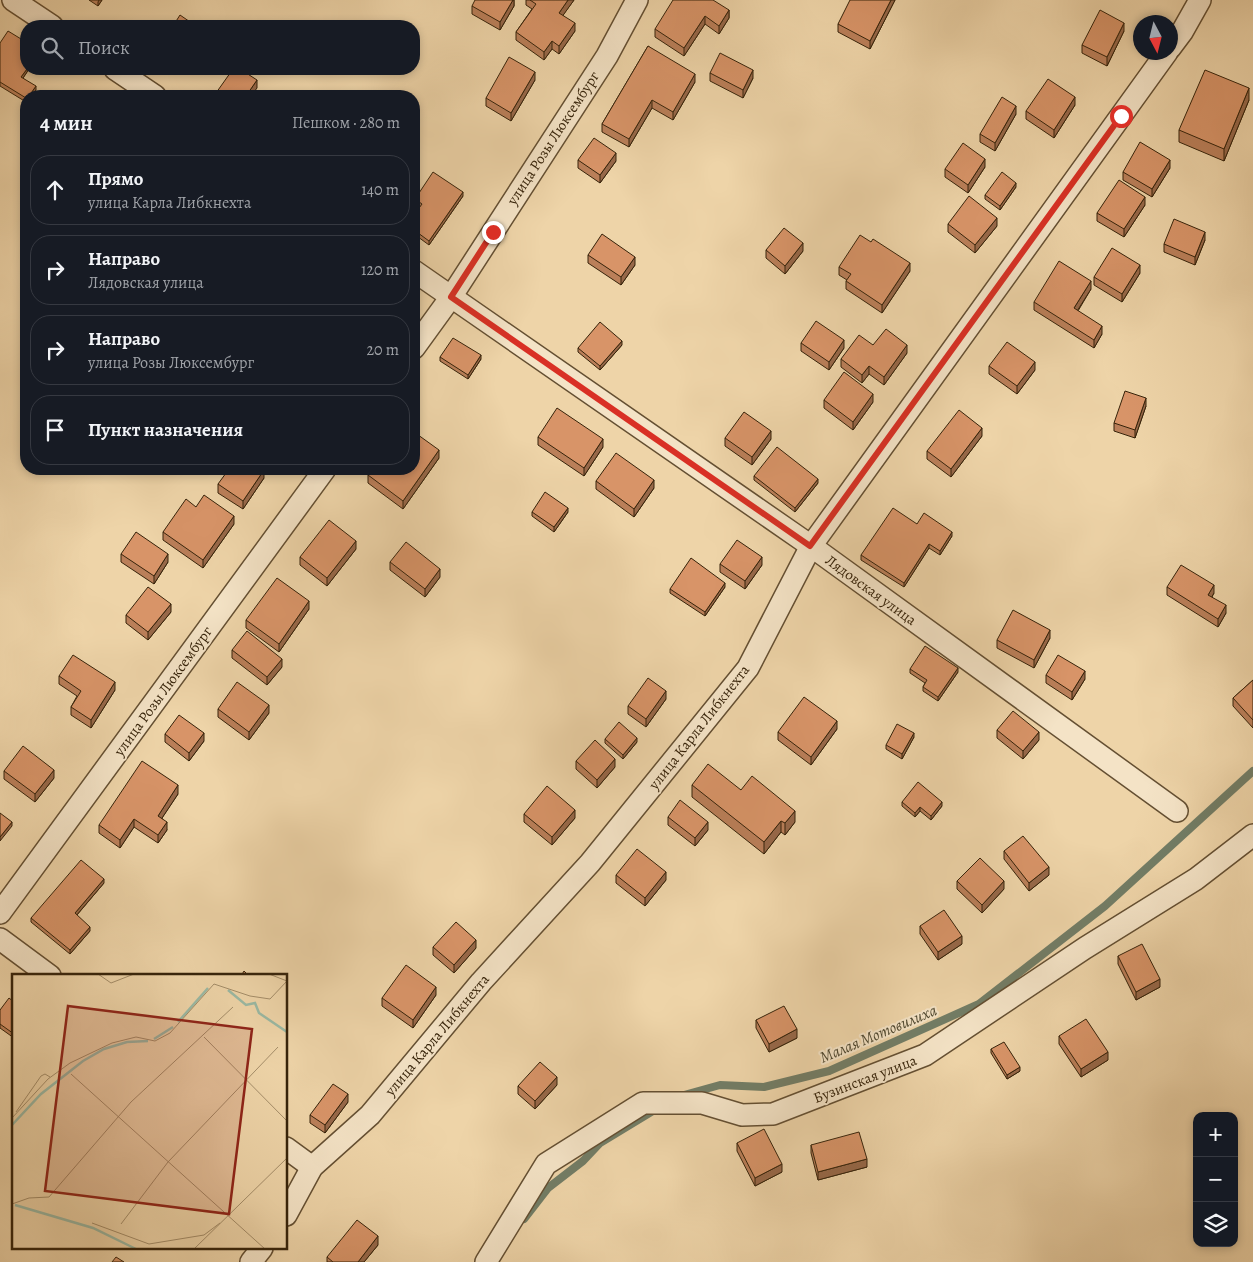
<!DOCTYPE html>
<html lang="ru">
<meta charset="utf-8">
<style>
:root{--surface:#171b24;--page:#20242c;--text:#f1f3f6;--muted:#9ea1a6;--line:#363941}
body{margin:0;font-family:Alegreya,serif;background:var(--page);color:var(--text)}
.controls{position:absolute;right:15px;bottom:15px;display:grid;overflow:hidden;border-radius:10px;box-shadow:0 2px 8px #0003}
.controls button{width:45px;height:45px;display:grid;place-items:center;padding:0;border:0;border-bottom:1px solid var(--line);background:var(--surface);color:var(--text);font:25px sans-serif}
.compass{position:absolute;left:1133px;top:15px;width:45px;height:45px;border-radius:50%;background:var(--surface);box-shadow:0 2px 8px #0003;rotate:173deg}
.stop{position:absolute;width:15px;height:15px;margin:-11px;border:4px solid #d93025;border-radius:50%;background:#fff}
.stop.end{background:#d93025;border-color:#fff;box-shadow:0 1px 5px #0008}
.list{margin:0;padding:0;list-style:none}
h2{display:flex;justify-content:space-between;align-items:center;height:65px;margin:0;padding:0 20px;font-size:21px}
h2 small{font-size:16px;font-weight:400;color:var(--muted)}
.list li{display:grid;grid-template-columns:32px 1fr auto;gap:15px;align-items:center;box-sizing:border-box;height:70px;margin:0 10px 10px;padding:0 10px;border:1px solid var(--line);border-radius:20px}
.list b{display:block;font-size:19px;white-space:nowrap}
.list p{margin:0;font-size:16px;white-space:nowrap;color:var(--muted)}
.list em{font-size:16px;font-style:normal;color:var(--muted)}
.icon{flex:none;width:28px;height:28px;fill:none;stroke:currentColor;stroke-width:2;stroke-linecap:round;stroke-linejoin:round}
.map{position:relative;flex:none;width:1253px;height:1262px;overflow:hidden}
.search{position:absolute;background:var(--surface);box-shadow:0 2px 8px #0003;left:20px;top:20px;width:400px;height:55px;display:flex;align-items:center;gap:12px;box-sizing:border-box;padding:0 18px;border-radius:20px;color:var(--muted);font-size:19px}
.panel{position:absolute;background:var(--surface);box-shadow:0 2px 8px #0003;left:20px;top:90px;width:400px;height:385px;border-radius:20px}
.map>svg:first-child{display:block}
</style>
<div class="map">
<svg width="1253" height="1262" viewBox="0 0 1253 1262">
<rect width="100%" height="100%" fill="#eed4a8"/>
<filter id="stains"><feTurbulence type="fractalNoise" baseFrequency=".004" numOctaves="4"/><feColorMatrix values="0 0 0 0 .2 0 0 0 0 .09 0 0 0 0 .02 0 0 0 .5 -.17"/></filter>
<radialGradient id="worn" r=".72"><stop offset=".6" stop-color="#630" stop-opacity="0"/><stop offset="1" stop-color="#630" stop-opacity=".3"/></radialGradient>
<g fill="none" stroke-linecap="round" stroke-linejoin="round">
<g stroke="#727d66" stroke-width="8">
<path d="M684,1095L720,1085L764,1087L829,1071L979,1004L1105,906L1253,771"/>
<path d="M524,1219L548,1188L583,1161L600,1143L656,1109"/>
</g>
<g stroke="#644f32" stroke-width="24">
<g id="street">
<path d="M13,0L52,26"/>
<path d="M1170,48L1182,32L1200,0"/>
<path d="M115,69L155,96"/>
<path d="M414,271L811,546L1177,811"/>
<path d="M414,348L451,297L607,56L637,0"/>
<path d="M0,913L325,469"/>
<path d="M0,939L50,976"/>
<path d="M286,1148L312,1167"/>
<path d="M286,1215L312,1167L370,1115L481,982L590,863L748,668L811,546L1167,52"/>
<path d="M251,1262L262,1248"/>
<path d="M486,1262L546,1164L643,1103H702L742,1115L773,1114L925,1055L1085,948L1196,879L1253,835"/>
</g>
</g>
<use href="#street" stroke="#f4e3c6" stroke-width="21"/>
</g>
<g fill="#ba7f59" stroke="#36230a">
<path d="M89,0H102L98,6Z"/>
<path d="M514,0V6L500,30L472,14V6Z"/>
<path d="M526,0H574L563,15L575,31L559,54L552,49L544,60L516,40V32L532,9L526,5Z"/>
<path d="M895,0L870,49L838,32V24Z"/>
<path d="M729,10V18L719,34L705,24L684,56L655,37V29Z"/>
<path d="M1124,31L1107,66L1082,53V45Z"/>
<path d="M0,43L26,69H29L23,78L36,90L26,96V102L0,86Z"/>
<path d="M648,46L695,82L673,120L652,108L629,147L602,132V124Z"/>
<path d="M710,73L753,78L743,98L710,81Z"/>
<path d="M535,80L511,121L486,106V98Z"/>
<path d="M1249,100L1224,161L1179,142V130Z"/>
<path d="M1075,105L1054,138L1026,119V111Z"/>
<path d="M1016,114L995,151L980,142V134Z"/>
<path d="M578,160L616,161L600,183L578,168Z"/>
<path d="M985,167L968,193L945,177V169Z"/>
<path d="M1170,168L1152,197L1123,180V172Z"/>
<path d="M1016,187L1000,210L985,199V195Z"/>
<path d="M463,196L429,245L414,234V215L420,206L415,203V199Z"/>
<path d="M1145,205L1124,237L1097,221V213Z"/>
<path d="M948,224L997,226L975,253L948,232Z"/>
<path d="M1205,240L1195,265L1164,252V244Z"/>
<path d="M871,242L910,271L882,313L846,289V281L847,280L839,275V267Z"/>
<path d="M766,250L803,251L785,274L766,258Z"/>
<path d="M588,255L635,265L621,285L588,263Z"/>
<path d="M1140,273L1122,302L1094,285V277Z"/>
<path d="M1091,289L1078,311L1102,334L1094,348L1034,310V302Z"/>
<path d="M801,343L844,348L829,370L801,351Z"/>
<path d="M622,345L600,370L578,352V348Z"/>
<path d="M873,345L907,353L884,385L869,374L862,383L841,367V359Z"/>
<path d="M440,357L481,359L468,379L440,361Z"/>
<path d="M989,366L1035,370L1017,394L989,374Z"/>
<path d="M824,400L873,402L853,430L824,408Z"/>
<path d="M1146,406L1135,438L1114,431V423Z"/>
<path d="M982,436L951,477L927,459V451Z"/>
<path d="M538,437L603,447L584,476L538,445Z"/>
<path d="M725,438L771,439L752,465L725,446Z"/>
<path d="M439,458L403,509L368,483V475Z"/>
<path d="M754,476L818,483L795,512L754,480Z"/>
<path d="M264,478L243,509L218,493V484Z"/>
<path d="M596,481L654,488L634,517L596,489Z"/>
<path d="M196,507L234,524L203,568L163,540V532Z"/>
<path d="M532,512H568L554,532L532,516Z"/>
<path d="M917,524L952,536L940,555L929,548L904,587L861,560V555Z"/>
<path d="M356,549L327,586L300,565V557Z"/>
<path d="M121,554L168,562L154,584L121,562Z"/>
<path d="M390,562L440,577L425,597L390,570Z"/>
<path d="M720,564L762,565L745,589L720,572Z"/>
<path d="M725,587L705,616L670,593V589Z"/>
<path d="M1167,587L1214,593L1212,597L1226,613L1218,627L1167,595Z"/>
<path d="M309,609L279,652L246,628V620Z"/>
<path d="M171,612L148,640L126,623V615Z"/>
<path d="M1050,638L1034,668L997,648V640Z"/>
<path d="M232,650L282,667L267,685L232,658Z"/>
<path d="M910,669L958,672L938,701L923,691V687L925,683L910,673Z"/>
<path d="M1046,675L1085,679L1072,700L1046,683Z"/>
<path d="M59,676L115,690L91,728L71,715V707L77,696L59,684Z"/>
<path d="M1253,680V728L1233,706V698Z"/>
<path d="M666,699L646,727L628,714V706Z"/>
<path d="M218,709L269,713L249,740L218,717Z"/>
<path d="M837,729L811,765L778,740V732Z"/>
<path d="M997,730L1039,740L1023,759L997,738Z"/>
<path d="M165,734L204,741L189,761L165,742Z"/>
<path d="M914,737L902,759L886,749V745Z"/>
<path d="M605,739L637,742L623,759L605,743Z"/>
<path d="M576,761L615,767L597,788L576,769Z"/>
<path d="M4,771L54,778L35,802L4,779Z"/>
<path d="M692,785L741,790L795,822L785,835L781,832L764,854L692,797Z"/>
<path d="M178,794L162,818L167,830L158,843L134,827L120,848L99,833V825Z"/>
<path d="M902,802L942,806L931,820L920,811L915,817L902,806Z"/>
<path d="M524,814L575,818L552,845L524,822Z"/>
<path d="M668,817L708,830L695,846L668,825Z"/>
<path d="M1004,851L1049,875L1029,891L1004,859Z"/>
<path d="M616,875L666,880L645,906L616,883Z"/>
<path d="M957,881L1004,889L982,913L957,889Z"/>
<path d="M104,883L77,915L90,931L70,954L31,922V918Z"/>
<path d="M920,926L962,944L938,960L920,934Z"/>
<path d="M433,947L476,948L454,973L433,955Z"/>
<path d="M1118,956L1160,987L1136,1000L1118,964Z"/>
<path d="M436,995L413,1028L382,1006V998Z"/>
<path d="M14,1002V1038L0,1028V1010Z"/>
<path d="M756,1020L797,1038L769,1052L756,1028Z"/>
<path d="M1059,1036L1108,1060L1081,1077L1059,1044Z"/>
<path d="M991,1049L1020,1071L1007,1079L991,1053Z"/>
<path d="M557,1085L535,1109L518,1094V1086Z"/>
<path d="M348,1102L325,1133L310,1123V1115Z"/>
<path d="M737,1143L782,1172L755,1186L737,1151Z"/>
<path d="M811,1145L867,1167L818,1180L811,1153Z"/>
<path d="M378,1245L364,1262H327V1257Z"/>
</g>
<g fill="#976849" stroke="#36230a">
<path d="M99,0H102L98,6V2Z"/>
<path d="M513,0H514V6L500,30V22Z"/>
<path d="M568,0H574L559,21V13Z"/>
<path d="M891,0H895L870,49V41Z"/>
<path d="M729,10V18L719,34V26Z"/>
<path d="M705,16V24L684,56V48Z"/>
<path d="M575,23V31L559,54V46Z"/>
<path d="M1124,23V31L1107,66V57Z"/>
<path d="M552,41V49L544,60V52Z"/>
<path d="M27,69H29L21,81V77Z"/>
<path d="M753,70V78L743,98V90Z"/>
<path d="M535,72V80L511,121V113Z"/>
<path d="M695,74V82L673,120V112Z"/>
<path d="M257,80V88L251,96H246Z"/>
<path d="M36,86V90L32,96H29Z"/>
<path d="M1249,88V100L1224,161V149Z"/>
<path d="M1075,97V105L1054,138V130Z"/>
<path d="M652,100V108L629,147V139Z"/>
<path d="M1016,106V114L995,151V143Z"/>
<path d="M616,153V161L600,183V175Z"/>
<path d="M985,159V167L968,193V185Z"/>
<path d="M1170,160V168L1152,197V189Z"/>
<path d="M1016,183V187L1000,210V206Z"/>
<path d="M463,192V196L429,245V241Z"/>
<path d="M1145,197V205L1124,237V229Z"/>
<path d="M997,218V226L975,253V245Z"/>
<path d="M1205,232V240L1195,265V257Z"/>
<path d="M803,243V251L785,274V266Z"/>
<path d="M635,257V265L621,285V277Z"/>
<path d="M910,263V271L882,313V305Z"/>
<path d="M1140,265V273L1122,302V294Z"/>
<path d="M1091,281V289L1074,316V308Z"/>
<path d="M1102,326V334L1094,348V340Z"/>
<path d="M844,340V348L829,370V362Z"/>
<path d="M622,341V345L600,370V366Z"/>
<path d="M907,345V353L884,385V377Z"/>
<path d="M481,355V359L468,379V375Z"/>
<path d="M1035,362V370L1017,394V386Z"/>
<path d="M869,366V374L862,383V375Z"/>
<path d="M873,394V402L853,430V422Z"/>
<path d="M1146,398V406L1135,438V430Z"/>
<path d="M982,428V436L951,477V469Z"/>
<path d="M771,431V439L752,465V457Z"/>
<path d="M603,439V447L584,476V468Z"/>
<path d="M439,450V458L403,509V501Z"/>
<path d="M264,470V478L243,509V501Z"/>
<path d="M818,479V483L795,512V508Z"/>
<path d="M654,480V488L634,517V509Z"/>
<path d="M568,508V512L554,532V527Z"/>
<path d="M234,516V524L203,568V560Z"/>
<path d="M952,532V536L940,555V551Z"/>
<path d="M356,541V549L327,586V578Z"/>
<path d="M929,544V548L904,587V583Z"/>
<path d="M168,554V562L154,584V576Z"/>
<path d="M762,557V565L745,589V581Z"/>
<path d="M440,569V577L425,597V589Z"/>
<path d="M725,583V587L705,616V612Z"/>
<path d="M1214,585V593L1208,603V595Z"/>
<path d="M309,601V609L279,652V644Z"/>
<path d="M171,604V612L148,640V632Z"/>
<path d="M1226,605V613L1218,627V619Z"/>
<path d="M1050,630V638L1034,668V660Z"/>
<path d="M282,659V667L267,685V677Z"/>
<path d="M958,668V672L938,701V697Z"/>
<path d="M1085,671V679L1072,700V692Z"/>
<path d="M115,682V690L91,728V720Z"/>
<path d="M666,691V699L646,727V719Z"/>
<path d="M269,705V713L249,740V732Z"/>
<path d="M837,721V729L811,765V757Z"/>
<path d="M1039,732V740L1023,759V751Z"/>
<path d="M204,733V741L189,761V753Z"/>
<path d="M914,733V737L902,759V754Z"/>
<path d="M637,738V742L623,759V755Z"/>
<path d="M615,759V767L597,788V780Z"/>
<path d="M54,770V778L35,802V794Z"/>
<path d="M178,785V794L158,824V816Z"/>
<path d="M942,802V806L931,820V816Z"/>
<path d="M920,807V811L915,817V813Z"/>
<path d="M575,810V818L552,845V837Z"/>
<path d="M795,811V822L785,835V823Z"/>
<path d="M134,819V827L120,848V840Z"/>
<path d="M781,821V832L764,854V842Z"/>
<path d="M12,822V826L0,841V837Z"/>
<path d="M167,822V830L158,843V835Z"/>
<path d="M708,822V830L695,846V838Z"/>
<path d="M1049,867V875L1029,891V883Z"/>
<path d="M666,872V880L645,906V898Z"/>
<path d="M104,879V883L75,917V913Z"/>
<path d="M1004,881V889L982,913V905Z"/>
<path d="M90,927V931L70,954V950Z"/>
<path d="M962,936V944L938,960V952Z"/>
<path d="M476,940V948L454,973V965Z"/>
<path d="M1160,979V987L1136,1000V992Z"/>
<path d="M436,987V995L413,1028V1020Z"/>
<path d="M797,1029V1038L769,1052V1044Z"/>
<path d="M1108,1052V1060L1081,1077V1069Z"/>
<path d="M1020,1067V1071L1007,1079V1075Z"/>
<path d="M557,1077V1085L535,1109V1101Z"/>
<path d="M348,1094V1102L325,1133V1125Z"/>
<path d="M867,1159V1167L818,1180V1172Z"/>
<path d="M782,1164V1172L755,1186V1178Z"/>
<path d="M378,1236V1245L364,1262H358Z"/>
</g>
<g fill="#d89468" stroke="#36230a">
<path d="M475,0H513L500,22L472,6Z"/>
<path d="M530,0H568L559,13L575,23L559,46L552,41L544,52L516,32L536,4Z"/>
<path d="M673,0H713L729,10L719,26L705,16L684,48L655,29Z"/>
<path d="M850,0H891L870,41L838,24Z"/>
<path d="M1100,10L1124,23L1107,57L1082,45Z"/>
<path d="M180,15L196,26H173Z"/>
<path d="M163,21L172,26H160Z"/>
<path d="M8,31L26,42L27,69L21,77L36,86L29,96H26V98L0,82V43Z"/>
<path d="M648,46L695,74L673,112L652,100L629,139L602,124Z"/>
<path d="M720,53L753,70L743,90L710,73Z"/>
<path d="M509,57L535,72L511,113L486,98Z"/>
<path d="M233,69H240L257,80L246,96H220L216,93Z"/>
<path d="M1205,70L1249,88L1224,149L1179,130Z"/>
<path d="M1048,79L1075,97L1054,130L1026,111Z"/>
<path d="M89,92L97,96H87Z"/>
<path d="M1002,97L1016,106L995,143L980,134Z"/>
<path d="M594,138L616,153L600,175L578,160Z"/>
<path d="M1140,142L1170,160L1152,189L1123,172Z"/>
<path d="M963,143L985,159L968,185L945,169Z"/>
<path d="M433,172L463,192L429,241L414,230V215L422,204L415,199Z"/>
<path d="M1002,172L1016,183L1000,206L985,195Z"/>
<path d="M1119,180L1145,197L1124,229L1097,213Z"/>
<path d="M969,196L997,218L975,245L948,224Z"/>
<path d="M1174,219L1205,232L1195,257L1164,244Z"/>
<path d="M784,228L803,243L785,266L766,250Z"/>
<path d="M602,234L635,257L621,277L588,255Z"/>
<path d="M860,235L871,242L873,239L910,263L882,305L846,281L851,274L839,267Z"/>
<path d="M1112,248L1140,265L1122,294L1094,277Z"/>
<path d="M1059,261L1091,281L1074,308L1102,326L1094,340L1034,302Z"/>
<path d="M816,321L844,340L829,362L801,343Z"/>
<path d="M600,322L622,341L600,366L578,348Z"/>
<path d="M886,329L907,345L884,377L869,366L862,375L841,359L859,335L873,345Z"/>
<path d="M453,338L481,355L468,375L440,357Z"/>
<path d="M1007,342L1035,362L1017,386L989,366Z"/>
<path d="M844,372L873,394L853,422L824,400Z"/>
<path d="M1125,391L1146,398L1135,430L1114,423Z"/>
<path d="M557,408L603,439L584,468L538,437Z"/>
<path d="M959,410L982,428L951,469L927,451Z"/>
<path d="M744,412L771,431L752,457L725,438Z"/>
<path d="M414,432L439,450L403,501L368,475L373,469H414Z"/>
<path d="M777,447L818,479L795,508L754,476Z"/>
<path d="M616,453L654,480L634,509L596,481Z"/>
<path d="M229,469H262L264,470L243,501L218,484Z"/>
<path d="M545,492L568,508L554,527L532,512Z"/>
<path d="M204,495L234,516L203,560L163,532L186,499L196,507Z"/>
<path d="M893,508L917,524L924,513L952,532L940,551L929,544L904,583L861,555Z"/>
<path d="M329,520L356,541L327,578L300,557Z"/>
<path d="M136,532L168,554L154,576L121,554Z"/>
<path d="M737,540L762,557L745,581L720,564Z"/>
<path d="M406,542L440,569L425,589L390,562Z"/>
<path d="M691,558L725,583L705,612L670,589Z"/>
<path d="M1181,565L1214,585L1208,595L1226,605L1218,619L1167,587Z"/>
<path d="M277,578L309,601L279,644L246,620Z"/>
<path d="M148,587L171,604L148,632L126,615Z"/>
<path d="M1013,610L1050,630L1034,660L997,640Z"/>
<path d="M247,631L282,659L267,677L232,650Z"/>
<path d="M925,646L958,668L938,697L923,687L927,680L910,669Z"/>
<path d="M73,655L115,682L91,720L71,707L81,691L59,676Z"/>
<path d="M1058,655L1085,671L1072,692L1046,675Z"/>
<path d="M648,678L666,691L646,719L628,706Z"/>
<path d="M1253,680V720L1233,698Z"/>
<path d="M237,682L269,705L249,732L218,709Z"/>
<path d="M804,697L837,721L811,757L778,732Z"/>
<path d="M1013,711L1039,732L1023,751L997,730Z"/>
<path d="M179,715L204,733L189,753L165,734Z"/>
<path d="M619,722L637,738L623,755L605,739Z"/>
<path d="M897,724L914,733L902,754L886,745Z"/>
<path d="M595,740L615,759L597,780L576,761Z"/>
<path d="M23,746L54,770L35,794L4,771Z"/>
<path d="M142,761L178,785L158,816L167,822L158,835L134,819L120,840L99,825Z"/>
<path d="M708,764L741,790L752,776L795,811L785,823L781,821L764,842L692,785Z"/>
<path d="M918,782L942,802L931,816L920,807L915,813L902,802Z"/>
<path d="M547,786L575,810L552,837L524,814Z"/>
<path d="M680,800L708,822L695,838L668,817Z"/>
<path d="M0,813L12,822L0,837Z"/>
<path d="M1023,836L1049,867L1029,883L1004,851Z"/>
<path d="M637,849L666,872L645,898L616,875Z"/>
<path d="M980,858L1004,881L982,905L957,881Z"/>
<path d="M81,860L104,879L75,913L90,927L70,950L31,918Z"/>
<path d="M944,910L962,936L938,952L920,926Z"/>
<path d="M456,922L476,940L454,965L433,947Z"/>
<path d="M1142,944L1160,979L1136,992L1118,956Z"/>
<path d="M406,965L436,987L413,1020L382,998Z"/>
<path d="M244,971L249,976H241Z"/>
<path d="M9,998L14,1002V1034L0,1024V1010Z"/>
<path d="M784,1006L797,1029L769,1044L756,1020Z"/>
<path d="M1086,1019L1108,1052L1081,1069L1059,1036Z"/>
<path d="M1004,1042L1020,1067L1007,1075L991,1049Z"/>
<path d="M540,1062L557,1077L535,1101L518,1086Z"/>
<path d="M333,1084L348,1094L325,1125L310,1115Z"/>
<path d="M764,1129L782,1164L755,1178L737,1143Z"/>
<path d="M859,1132L867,1159L818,1172L811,1145Z"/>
<path d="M357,1220L378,1236L358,1262H333L327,1257Z"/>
<path d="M116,1257L124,1262H112Z"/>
</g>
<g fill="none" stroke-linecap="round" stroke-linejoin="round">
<path stroke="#d93025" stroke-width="6" d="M493,232L451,297L810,546L1121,116"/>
</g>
<g text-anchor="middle" stroke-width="4" stroke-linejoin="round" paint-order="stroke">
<g font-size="15" fill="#36230a" stroke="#f4e3c6">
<text transform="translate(553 138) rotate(-57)" y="5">улица Розы Люксембург</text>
<text transform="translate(871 590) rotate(36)" y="5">Лядовская улица</text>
<text transform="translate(163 691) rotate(-54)" y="5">улица Розы Люксембург</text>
<text transform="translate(699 727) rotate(-52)" y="5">улица Карла Либкнехта</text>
<text transform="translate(437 1035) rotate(-50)" y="5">улица Карла Либкнехта</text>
<text transform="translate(865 1079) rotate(-21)" y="5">Бузинская улица</text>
</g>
<g font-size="16" font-style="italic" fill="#4f4830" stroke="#f4e3c6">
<text transform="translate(878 1033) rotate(-23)" y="6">Малая Мотовилиха</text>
</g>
</g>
<g transform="translate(12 974)">
<rect width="275" height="275" fill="#eed4a8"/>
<path fill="none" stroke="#9ab9a4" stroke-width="2.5" d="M216,16L234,31L243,29L247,39L275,58M166,48L196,14M142,65L161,53M0,151L29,120L71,87L92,75L115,68L136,67M3,231L81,254L124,275"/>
<path fill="none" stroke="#a48d69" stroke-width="1" d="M86,0L99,9L122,0M257,0L275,7M202,10L238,22L258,25L275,7M192,63L275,147M59,100L253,275M4,138L29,102L33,100L38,103M0,144L36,105L58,89L100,69L124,63L143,67L158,59L202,10M0,230L17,224L37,223L119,128L221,33M80,249L137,270L192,261L208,249M109,250L156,188L266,73M182,275L275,184"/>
<path fill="#8f2418" fill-opacity="0.15" stroke="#8f2418" stroke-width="2.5" d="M56,32L240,55L217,240L33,217Z"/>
<rect width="275" height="275" fill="none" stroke="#36230a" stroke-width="2.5"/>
</g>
<rect width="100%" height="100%" filter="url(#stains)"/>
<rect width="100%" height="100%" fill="url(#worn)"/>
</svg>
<div class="controls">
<button>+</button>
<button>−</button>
<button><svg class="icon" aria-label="layers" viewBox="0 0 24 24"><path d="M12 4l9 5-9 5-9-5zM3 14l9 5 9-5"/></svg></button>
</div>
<svg class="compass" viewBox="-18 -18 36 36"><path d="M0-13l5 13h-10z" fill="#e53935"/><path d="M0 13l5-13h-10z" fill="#9ea1a6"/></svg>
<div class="stop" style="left:1121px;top:116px"></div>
<div class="stop end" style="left:493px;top:232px"></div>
<div class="search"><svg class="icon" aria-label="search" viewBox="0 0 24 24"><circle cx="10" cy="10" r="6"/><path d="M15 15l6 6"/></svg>Поиск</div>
<section class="panel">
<h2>4 мин<small>Пешком · 280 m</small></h2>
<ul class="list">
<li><svg class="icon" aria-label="ahead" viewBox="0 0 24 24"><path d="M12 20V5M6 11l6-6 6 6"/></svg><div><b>Прямо</b><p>улица Карла Либкнехта</p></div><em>140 m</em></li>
<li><svg class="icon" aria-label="right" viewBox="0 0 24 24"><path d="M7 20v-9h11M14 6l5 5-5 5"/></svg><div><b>Направо</b><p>Лядовская улица</p></div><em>120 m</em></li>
<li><svg class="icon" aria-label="right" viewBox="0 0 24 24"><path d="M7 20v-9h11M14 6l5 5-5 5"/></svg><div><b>Направо</b><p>улица Розы Люксембург</p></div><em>20 m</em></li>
<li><svg class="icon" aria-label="arrive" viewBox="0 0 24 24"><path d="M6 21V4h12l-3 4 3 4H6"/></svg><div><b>Пункт назначения</b></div></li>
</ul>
</section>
</div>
